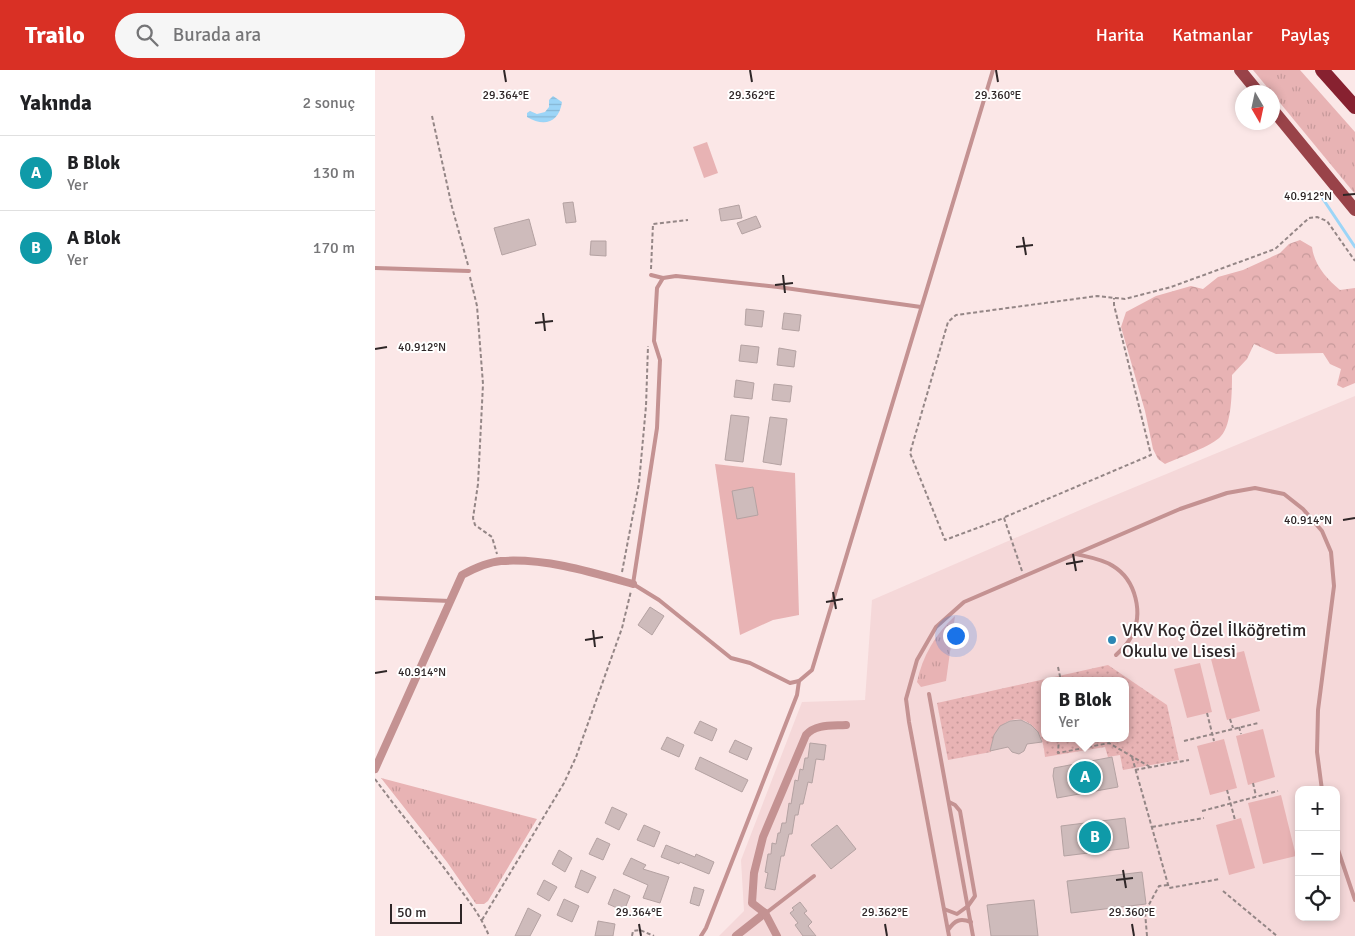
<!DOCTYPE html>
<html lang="tr">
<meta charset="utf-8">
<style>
:root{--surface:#fff;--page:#f6f6f6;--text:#202124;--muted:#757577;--line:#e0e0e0;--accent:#d93025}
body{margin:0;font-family:Signika,sans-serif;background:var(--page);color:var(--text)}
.controls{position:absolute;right:15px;bottom:15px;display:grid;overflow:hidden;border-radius:10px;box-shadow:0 2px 8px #0003}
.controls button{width:45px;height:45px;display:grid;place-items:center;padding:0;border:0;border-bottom:1px solid var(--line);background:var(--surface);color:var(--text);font:25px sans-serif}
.compass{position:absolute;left:860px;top:15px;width:45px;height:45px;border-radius:50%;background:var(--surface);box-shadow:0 2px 8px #0003;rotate:171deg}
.scale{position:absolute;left:15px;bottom:12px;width:72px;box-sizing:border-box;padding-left:5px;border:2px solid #2e2627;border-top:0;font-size:14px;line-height:18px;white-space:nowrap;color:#2e2627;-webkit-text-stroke:4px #fff;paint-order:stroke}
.you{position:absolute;left:580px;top:565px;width:18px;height:18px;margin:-12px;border:4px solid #fff;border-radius:50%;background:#1a73e8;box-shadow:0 0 0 8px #1a73e833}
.badge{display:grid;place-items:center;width:32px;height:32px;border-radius:50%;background:var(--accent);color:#fff;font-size:16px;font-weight:700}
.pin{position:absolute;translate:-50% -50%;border:2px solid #fff;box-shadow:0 1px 5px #0006}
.popup{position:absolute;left:666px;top:607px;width:88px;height:65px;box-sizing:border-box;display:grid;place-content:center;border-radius:10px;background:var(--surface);filter:drop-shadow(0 1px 4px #0005);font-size:16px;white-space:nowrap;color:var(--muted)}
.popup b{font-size:19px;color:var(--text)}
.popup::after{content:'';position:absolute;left:50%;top:100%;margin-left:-10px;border:10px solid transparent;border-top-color:var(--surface)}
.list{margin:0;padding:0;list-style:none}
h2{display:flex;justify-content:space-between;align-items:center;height:65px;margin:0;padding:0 20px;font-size:21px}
h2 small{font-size:16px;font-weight:400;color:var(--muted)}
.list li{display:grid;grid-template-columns:32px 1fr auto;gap:15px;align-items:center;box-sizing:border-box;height:75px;padding:0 20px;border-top:1px solid var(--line)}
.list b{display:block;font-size:19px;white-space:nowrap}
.list p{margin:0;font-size:16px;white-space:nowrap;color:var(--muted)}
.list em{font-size:16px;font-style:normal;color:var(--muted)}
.icon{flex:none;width:28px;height:28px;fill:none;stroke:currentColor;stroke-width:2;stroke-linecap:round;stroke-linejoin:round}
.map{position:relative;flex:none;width:980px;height:866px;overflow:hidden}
header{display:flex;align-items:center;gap:30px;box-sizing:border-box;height:70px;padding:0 25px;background:var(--accent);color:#fff}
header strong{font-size:24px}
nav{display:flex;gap:28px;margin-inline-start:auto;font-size:18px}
.search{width:350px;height:45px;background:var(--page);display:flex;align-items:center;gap:12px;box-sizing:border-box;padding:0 18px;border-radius:28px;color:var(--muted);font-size:19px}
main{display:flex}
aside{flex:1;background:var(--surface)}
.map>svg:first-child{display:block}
</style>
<header>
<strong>Trailo</strong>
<div class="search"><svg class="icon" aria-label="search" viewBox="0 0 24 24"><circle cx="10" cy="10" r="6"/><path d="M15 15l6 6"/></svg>Burada ara</div>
<nav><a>Harita</a><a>Katmanlar</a><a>Paylaş</a></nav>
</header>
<main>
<aside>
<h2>Yakında<small>2 sonuç</small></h2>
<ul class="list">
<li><span class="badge" style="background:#0f9aa8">A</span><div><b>B Blok</b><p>Yer</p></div><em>130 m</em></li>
<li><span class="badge" style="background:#0f9aa8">B</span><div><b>A Blok</b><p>Yer</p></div><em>170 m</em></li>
</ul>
</aside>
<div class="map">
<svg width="980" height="866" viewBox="0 0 980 866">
<defs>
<pattern id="grass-tufts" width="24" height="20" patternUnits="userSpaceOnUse" patternTransform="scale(1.25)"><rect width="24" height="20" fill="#e8b3b4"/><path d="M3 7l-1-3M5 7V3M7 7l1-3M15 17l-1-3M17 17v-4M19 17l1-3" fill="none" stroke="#c79a9b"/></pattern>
<pattern id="forest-crowns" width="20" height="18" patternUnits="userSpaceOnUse" patternTransform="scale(1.25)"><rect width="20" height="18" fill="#e8b3b4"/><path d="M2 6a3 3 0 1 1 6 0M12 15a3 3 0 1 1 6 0" fill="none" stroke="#c79a9b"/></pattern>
<pattern id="park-dots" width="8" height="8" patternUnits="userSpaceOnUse" patternTransform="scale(1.25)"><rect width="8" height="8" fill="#e8b3b4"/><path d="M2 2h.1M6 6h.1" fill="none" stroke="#c79a9b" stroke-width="1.8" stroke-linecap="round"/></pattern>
<pattern id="water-rules" width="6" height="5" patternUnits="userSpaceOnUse" patternTransform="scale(1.25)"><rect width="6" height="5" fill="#9cd5f7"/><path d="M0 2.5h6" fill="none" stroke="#87b7d4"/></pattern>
</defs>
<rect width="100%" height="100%" fill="#fbe7e7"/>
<path fill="#f5d8d9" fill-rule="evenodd" d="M980,326V866H344L369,841L366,790L427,632L490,630L497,530L719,434ZM670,611H750V668H670ZM924,720H961V847H924Z"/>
<g fill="url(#grass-tufts)">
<path d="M878,0H925L980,62V124Z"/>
<path d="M580,546L571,611L546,617L542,612C547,587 561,563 580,546Z"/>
<path d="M6,708L162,749L113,831L109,834H101L72,792Z"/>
</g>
<path fill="url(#forest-crowns)" d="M925,170L937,177C939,195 952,209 965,220L980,218V313L968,318L962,315L966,299L955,294L948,283L901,284L879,274L872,289L857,305C857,320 857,355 846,366C838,376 803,388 790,394L783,389L778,379L770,341L746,257L751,242L781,226L816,216L828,219L843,207L868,200L905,183L914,174Z"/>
<path fill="url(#park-dots)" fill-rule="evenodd" d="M733,595L792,635L804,690L748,700L745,685L733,687L730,677L670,687C669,678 668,669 662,661C643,636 616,655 616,682L573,690L562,633ZM670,611H750V668H670Z"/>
<g fill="#e8b3b4">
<path d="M332,72L343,103L329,108L318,77Z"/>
<path d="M340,394L420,403L424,545L398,550L365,565Z"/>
<path d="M869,581L885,641L852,650L836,589Z"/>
<path d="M825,593L837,642L812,648L799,599Z"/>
<path d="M888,659L900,707L873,715L861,666Z"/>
<path d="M849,669L862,718L835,725L822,676Z"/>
<path d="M906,725L921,786L888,794L873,733Z"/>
<path d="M866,748L880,798L854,805L841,755Z"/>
</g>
<path fill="url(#water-rules)" d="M178,26L187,32C184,53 169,57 152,47V43L155,41L162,44L170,42L174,37V30Z"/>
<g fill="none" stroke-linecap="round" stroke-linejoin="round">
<path stroke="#9cd5f7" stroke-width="3" d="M948,129L980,177"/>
</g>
<g fill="#cebbbb" stroke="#b4a2a2">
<path d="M198,132L201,152L191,153L188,133Z"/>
<path d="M364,135L367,148L346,151L344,139Z"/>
<path d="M381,146L386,157L367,164L362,153Z"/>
<path d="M154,149L161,175L127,185L119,158Z"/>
<path d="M216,171H231V186L215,185Z"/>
<path d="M371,239L389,241L387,257L370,255Z"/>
<path d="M409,243L426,245L424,261L407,259Z"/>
<path d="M366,275L384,277L382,293L364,291Z"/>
<path d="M404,278L421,281L419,297L402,295Z"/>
<path d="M361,310L379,313L377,329L359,327Z"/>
<path d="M399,314L417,316L415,332L397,330Z"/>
<path d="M356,345L374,347L368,392L350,390Z"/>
<path d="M395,347L412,349L406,395L388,392Z"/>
<path d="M378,417L383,445L362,449L357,421Z"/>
<path d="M275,537L289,546L277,565L263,555Z"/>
<path d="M646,650L656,655L663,662L667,672L652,674L649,681L644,684L637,682L633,677L615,681L619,665L625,656L635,651Z"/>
<path d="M325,651L342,659L337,671L319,663Z"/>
<path d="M292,667L309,675L304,687L286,679Z"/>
<path d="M360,670L377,678L372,690L354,682Z"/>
<path d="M435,673L451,675L449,690L441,689L437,713L433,712L428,734H425L423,745H420L417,764H414L409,786H406L400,820L390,818L393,803L390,802L393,784H396L397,773L401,774L403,763H405L407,753H411L414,733L416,734L420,710L423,711L425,699L428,700L430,688H433Z"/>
<path d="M325,687L373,710L367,722L320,699Z"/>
<path d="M737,687L743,717L682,728L678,706L679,698Z"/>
<path d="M237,737L252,744L244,760L230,753Z"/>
<path d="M750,748L754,778L689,786L686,756Z"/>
<path d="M269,755L285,762L279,777L262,770Z"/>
<path d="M462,755L481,779L456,799L436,775Z"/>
<path d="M222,768L235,774L228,790L214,784Z"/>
<path d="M291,775L320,787L321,784L339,792L334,804L305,792L304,794L286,787Z"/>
<path d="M184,780L197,788L190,802L177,794Z"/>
<path d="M256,788L271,795L268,799L294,807L285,833L268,828L273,815L248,804Z"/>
<path d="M206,800L221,807L213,823L200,817Z"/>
<path d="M767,802L771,834L696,843L692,811Z"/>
<path d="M169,810L182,817L174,831L162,824Z"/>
<path d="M319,817L329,820L324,836L315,833Z"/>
<path d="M239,819L255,826L249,841L233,834Z"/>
<path d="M189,829L204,836L197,852L182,845Z"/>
<path d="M659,830L663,866H616L612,835Z"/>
<path d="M425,832L432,841L429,843L437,852L433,856L441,866H428L420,855L423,853L415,843L419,840L417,838Z"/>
<path d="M153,838L166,845L155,866H140Z"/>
<path d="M223,851L240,854L238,866H220Z"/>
</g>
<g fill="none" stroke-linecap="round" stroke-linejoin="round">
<g stroke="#948686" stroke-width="2" stroke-dasharray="4 2.5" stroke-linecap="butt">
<path d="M57,46L77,137L93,195"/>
<path d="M276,199L278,154L313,150"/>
<path d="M95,207L102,236L108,314L103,414L98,448L100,455L117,467L122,484"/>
<path d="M630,447L776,385L739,235V228"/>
<path d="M647,501L629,448L570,470L535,383L573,252L581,245L722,226L750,229L796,217L900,179L934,148L942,147L952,151L980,191"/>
<path d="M247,502L264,413L271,336L273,276"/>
<path d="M683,597L686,611"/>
<path d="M832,643L839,671"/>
<path d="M855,649L858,658"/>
<path d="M864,657L866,664"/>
<path d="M684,668L683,683L734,673L775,697"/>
<path d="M809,671L883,653"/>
<path d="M757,687L794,818L845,809"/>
<path d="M760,700L814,690"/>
<path d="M0,709C26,745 55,778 81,814C94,831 106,846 114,866"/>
<path d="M878,713L881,726"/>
<path d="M852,720L860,750"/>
<path d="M827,741L903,721"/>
<path d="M777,757L829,748"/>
<path d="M848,821L902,866"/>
<path d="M107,850L189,713L201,687L247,558L256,521"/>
<path d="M257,866L258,861L265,860L279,866"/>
<path d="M772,866L770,842L784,816L793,815"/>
</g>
<g stroke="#c49292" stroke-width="4">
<path d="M0,198L94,201"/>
<path d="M276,205L288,208"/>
<path d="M701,484C713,487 728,489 738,496C761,510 769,544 756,567C753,574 746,580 741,585"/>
<path d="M0,528L75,531"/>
<path d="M424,611L415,613L375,593L356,588L284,530L258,514L282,358L285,290L279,271L282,218L288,208L301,206L403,217L546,237"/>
<path d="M554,624L598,866"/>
<path d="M961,774L980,830"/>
<path d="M569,839L582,844L593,836L600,826L585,741L580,735L574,732"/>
<path d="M391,843L439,806"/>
<path d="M573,860C580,850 585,848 596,852"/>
<path d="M326,866L331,858L422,625L424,611L437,600L618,0"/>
<path d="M574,866L534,652L531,629L542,590L561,557L589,532L805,439L852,423L880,418L909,424L928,439L947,461L956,482L959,516L943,640L942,682L947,720"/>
</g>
<g stroke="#c49292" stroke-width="8">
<path d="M0,699L87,505C98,499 113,492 126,491C171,488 216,502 258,514"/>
<path d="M361,866L390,843"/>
<path d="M402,866L390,843L377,833L379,803L388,767L431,665C441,654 457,656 471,655"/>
</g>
<g stroke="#994349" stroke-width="12">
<path d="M865,0L883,22"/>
<path d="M898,40L980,140"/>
</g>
<path stroke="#872130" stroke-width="14" d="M947,0L980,37"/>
</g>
<path fill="none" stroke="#2e2627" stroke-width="2" d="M129,0L131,12M375,0L377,12M621,0L623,12M968,125L980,124M648,167L651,185M641,177L658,175M408,205L410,223M400,215L418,213M168,243L170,261M160,253L178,251M0,279L12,277M968,450L980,448M698,484L701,501M691,494L708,491M458,522L461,539M451,532L468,529M218,560L220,577M210,570L228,567M0,603L12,601M748,800L751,818M741,810L758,808M264,854L266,866M510,854L512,866M757,854L759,866"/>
<circle fill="#2b87b4" stroke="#fff" stroke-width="2" cx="737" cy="570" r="5"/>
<g text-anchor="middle" stroke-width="4" stroke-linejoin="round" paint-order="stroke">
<g font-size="18" fill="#2e2627" stroke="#fff" text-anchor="start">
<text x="747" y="566">VKV Koç Özel İlköğretim<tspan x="747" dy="21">Okulu ve Lisesi</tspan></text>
</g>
</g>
<g font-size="12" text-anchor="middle" fill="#2e2627" stroke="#fff" stroke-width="4" stroke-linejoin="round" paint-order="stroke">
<text x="131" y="29">29.364°E</text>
<text x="377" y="29">29.362°E</text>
<text x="623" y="29">29.360°E</text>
<text x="933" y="130">40.912°N</text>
<text x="47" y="281">40.912°N</text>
<text x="933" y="454">40.914°N</text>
<text x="47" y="606">40.914°N</text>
<text x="264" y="846">29.364°E</text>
<text x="510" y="846">29.362°E</text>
<text x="757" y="846">29.360°E</text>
</g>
</svg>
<div class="controls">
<button>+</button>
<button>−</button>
<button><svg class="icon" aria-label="locate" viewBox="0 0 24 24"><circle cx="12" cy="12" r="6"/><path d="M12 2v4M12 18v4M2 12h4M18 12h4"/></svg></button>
</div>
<svg class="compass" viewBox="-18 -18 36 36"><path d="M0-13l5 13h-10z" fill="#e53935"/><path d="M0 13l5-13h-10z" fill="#757577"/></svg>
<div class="scale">50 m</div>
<div class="you"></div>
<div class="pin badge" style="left:710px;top:707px;background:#0f9aa8">A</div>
<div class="popup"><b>B Blok</b>Yer</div>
<div class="pin badge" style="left:720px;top:767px;background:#0f9aa8">B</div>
</div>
</main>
